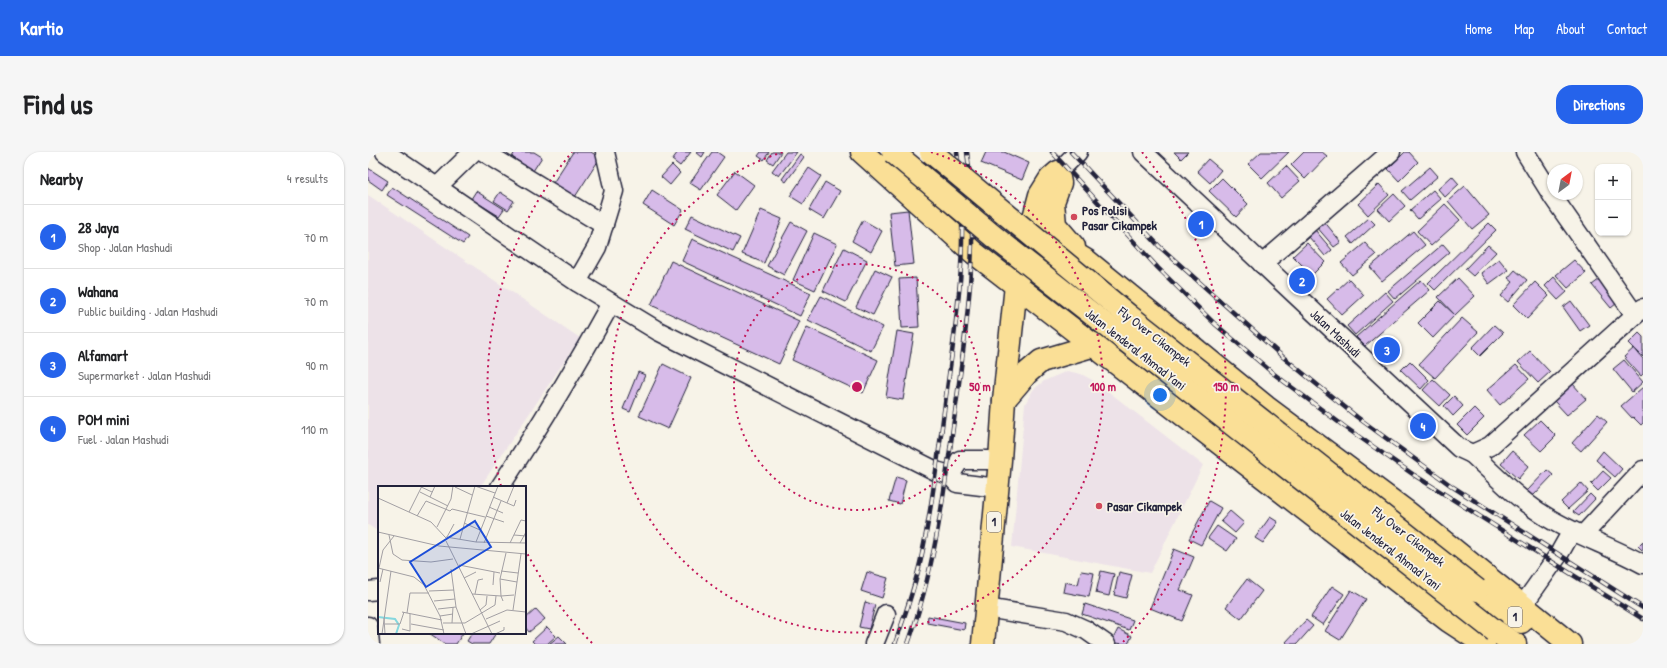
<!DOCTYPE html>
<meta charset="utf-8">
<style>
:root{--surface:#fff;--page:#f6f6f6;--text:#202124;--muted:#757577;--line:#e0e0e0;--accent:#2563eb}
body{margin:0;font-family:"Patrick Hand",sans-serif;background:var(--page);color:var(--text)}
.controls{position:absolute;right:12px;top:12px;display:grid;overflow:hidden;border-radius:8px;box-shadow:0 1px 3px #0004}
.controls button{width:36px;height:36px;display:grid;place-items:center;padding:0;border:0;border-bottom:1px solid var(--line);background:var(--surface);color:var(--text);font:20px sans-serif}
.compass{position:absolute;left:1179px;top:12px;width:36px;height:36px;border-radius:50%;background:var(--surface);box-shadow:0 1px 3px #0004;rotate:32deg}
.you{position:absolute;left:792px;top:243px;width:14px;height:14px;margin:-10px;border:3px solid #fff;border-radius:50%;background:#1a73e8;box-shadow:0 0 0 6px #1a73e833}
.badge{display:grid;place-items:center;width:26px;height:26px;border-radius:50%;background:var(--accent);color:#fff;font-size:13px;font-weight:700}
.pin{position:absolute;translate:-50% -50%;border:2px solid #fff;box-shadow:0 1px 4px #0006}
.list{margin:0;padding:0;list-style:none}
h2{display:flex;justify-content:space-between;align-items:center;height:52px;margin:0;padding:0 16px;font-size:17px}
h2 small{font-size:13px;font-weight:400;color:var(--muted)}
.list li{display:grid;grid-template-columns:26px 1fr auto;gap:12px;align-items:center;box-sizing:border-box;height:64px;padding:0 16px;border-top:1px solid var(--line)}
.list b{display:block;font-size:15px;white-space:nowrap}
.list p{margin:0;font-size:13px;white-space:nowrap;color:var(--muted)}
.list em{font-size:13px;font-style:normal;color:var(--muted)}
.map{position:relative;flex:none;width:1275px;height:492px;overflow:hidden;border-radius:16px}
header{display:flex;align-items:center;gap:24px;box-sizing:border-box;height:56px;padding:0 20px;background:var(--accent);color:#fff}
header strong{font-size:19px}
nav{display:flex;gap:22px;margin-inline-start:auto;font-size:14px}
.intro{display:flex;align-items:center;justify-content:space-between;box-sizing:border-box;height:96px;padding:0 24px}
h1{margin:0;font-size:28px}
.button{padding:10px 18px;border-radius:16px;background:var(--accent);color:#fff;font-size:14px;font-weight:700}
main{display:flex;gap:24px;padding:0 24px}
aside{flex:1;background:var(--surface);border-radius:16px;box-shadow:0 1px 3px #0004}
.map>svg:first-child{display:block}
</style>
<header>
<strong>Kartio</strong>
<nav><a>Home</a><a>Map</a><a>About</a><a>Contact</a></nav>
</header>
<div class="intro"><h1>Find us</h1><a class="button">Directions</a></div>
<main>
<aside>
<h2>Nearby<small>4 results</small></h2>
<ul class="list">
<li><span class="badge">1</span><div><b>28 Jaya</b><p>Shop · Jalan Mashudi</p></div><em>70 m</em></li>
<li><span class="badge">2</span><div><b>Wahana</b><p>Public building · Jalan Mashudi</p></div><em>70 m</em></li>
<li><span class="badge">3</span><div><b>Alfamart</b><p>Supermarket · Jalan Mashudi</p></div><em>90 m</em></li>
<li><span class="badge">4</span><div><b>POM mini</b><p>Fuel · Jalan Mashudi</p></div><em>110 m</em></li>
</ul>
</aside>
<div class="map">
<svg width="1275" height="492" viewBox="0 0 1275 492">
<rect width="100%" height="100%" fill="#f7f3e8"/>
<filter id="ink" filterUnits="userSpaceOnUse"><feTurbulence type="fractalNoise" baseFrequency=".025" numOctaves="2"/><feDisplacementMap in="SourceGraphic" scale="8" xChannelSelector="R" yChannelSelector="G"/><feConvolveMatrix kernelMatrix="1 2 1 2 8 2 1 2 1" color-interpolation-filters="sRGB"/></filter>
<g filter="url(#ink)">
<g fill="#ede2e8">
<path d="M0,43L212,186L112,335H11V380L0,373Z"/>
<path d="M699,219L713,222L728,230L835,313L782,421L644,395L657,252L665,238L676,229Z"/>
</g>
<g fill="#d7bbe9" stroke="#22223b">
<path d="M147,0H166L174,5L165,19L144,5Z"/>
<path d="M205,0H223L232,6L205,48L183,34Z"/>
<path d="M310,0H323L312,14L304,8Z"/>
<path d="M328,0H337L334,5Z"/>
<path d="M344,0H349L356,5L333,38L322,31Z"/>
<path d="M393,0H401L396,8L390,4Z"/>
<path d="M404,0H413L405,12L399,8Z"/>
<path d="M418,0H429L411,24L404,19Z"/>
<path d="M618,0H636L661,11L654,28L613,11Z"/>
<path d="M806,0H820L813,7Z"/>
<path d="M893,0H921L894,26L880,12Z"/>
<path d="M936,0H954L959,4L937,27L923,13Z"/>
<path d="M1037,0H1041L1050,10L1031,29L1020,17Z"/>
<path d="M432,2L436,5L418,30L414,27Z"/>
<path d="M840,7L853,18L842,31L829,19Z"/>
<path d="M304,13L312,21L302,33L293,25Z"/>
<path d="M918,14L932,29L913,46L900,31Z"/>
<path d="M1062,15L1070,24L1042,48L1034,39Z"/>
<path d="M0,16L20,29L14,38L0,28Z"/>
<path d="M441,16L453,24L435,52L422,44Z"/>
<path d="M367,19L386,33L368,58L349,43Z"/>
<path d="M1084,24L1091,32L1077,45L1070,37Z"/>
<path d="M854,26L880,52L868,65L841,39Z"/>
<path d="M457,30L472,39L456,67L441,58Z"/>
<path d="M1011,32L1021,43L1000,63L990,52Z"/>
<path d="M1097,34L1121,63L1104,77L1080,49Z"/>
<path d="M24,35L100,85L95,92L19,43Z"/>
<path d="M284,38L315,58L306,73L275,53Z"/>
<path d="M1065,38L1073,47L1050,67L1042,58Z"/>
<path d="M108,39L136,57L131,64L103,47Z"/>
<path d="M132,40L146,49L140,58L126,49Z"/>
<path d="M1026,42L1037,54L1021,69L1010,57Z"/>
<path d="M1077,52L1092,68L1063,94L1049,79Z"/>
<path d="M393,58L414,67L396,111L374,102Z"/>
<path d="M540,58L546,112L527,114L521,60Z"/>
<path d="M324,63L372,86L365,100L317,77Z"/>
<path d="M1001,66L1007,72L985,92L979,85Z"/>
<path d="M495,68L514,79L503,100L484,89Z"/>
<path d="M955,68L973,90L966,95L948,74Z"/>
<path d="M423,70L439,79L416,123L399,114Z"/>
<path d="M1121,71L1128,78L1067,138L1060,131Z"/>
<path d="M942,72L964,98L957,104L941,85L933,92L927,85Z"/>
<path d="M1045,79L1057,93L1014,129L1002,115Z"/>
<path d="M446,81L469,92L447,138L425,128Z"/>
<path d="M324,87L443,141L432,164L314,109Z"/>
<path d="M939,91L957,110L944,123L925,104Z"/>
<path d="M997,91L1008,103L984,123L973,111Z"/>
<path d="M1075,92L1082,100L1027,147L1020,139Z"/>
<path d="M1120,93L1128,100L1105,124L1097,117Z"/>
<path d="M476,96L499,108L478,150L455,139Z"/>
<path d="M1131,107L1140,118L1121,132L1113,121Z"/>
<path d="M1206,108L1218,121L1200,136L1188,123Z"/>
<path d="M303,109L431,169L411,212L283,153Z"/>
<path d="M507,117L524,125L505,163L488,155Z"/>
<path d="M1147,118L1159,128L1140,150L1133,144L1145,130L1140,126Z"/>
<path d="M1236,124L1254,147L1243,156L1224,133Z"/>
<path d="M1186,125L1199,140L1190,148L1177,134Z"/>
<path d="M548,126L551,175L534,176L531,127Z"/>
<path d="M1090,126L1107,144L1087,163L1070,145Z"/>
<path d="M981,127L996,143L974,163L959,147Z"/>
<path d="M1053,128L1062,138L997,194L988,185Z"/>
<path d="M1167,130L1181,144L1159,167L1145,153Z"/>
<path d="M1017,140L1025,149L987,183L979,174Z"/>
<path d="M453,144L515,175L503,199L440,168Z"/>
<path d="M1072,149L1087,163L1065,186L1050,171Z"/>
<path d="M1203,149L1221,173L1212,179L1195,155Z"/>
<path d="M1094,166L1110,180L1067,226L1051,212Z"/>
<path d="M1126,173L1135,181L1112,204L1104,196Z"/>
<path d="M439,175L510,208L495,241L424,208Z"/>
<path d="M529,179L546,182L535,248L518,245Z"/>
<path d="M1271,181L1275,185V205L1261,191Z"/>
<path d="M1266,196L1275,207V222L1273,224L1256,205Z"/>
<path d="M1162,199L1182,220L1170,231L1150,210Z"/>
<path d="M1256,208L1275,230L1264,240L1245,217Z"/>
<path d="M1042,209L1061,228L1053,237L1033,218Z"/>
<path d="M295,212L323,226L300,277L271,264Z"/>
<path d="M1148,213L1161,227L1132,253L1119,238Z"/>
<path d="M270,220L277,223L262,260L255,257Z"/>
<path d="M1065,227L1082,243L1072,254L1055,238Z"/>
<path d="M1205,232L1218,247L1199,263L1186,249Z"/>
<path d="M1275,235V271L1273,273L1265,265L1264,266L1253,254Z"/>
<path d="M1086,244L1095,254L1085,264L1076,254Z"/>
<path d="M1106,256L1116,266L1099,283L1089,273Z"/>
<path d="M1230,262L1239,270L1213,299L1204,291Z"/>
<path d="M1172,268L1188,284L1173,299L1156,283Z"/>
<path d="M1144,299L1161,314L1150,327L1133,312Z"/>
<path d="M1235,299L1254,317L1247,325L1228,308Z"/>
<path d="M1179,318L1185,323L1165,344L1159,339Z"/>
<path d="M1235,319L1243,326L1230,339L1223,332Z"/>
<path d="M528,325L538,328L532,352L521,349Z"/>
<path d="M1213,331L1220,339L1200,357L1193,350Z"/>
<path d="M1222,342L1227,347L1211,364L1205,360Z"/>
<path d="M841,349L853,356L833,393L821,387Z"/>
<path d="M862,359L876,371L867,381L853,369Z"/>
<path d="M902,365L910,370L895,391L887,386Z"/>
<path d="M849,374L868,387L859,399L840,386Z"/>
<path d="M1275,389V399L1270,394Z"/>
<path d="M806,397L826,405L812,438L825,443L814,469L782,456Z"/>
<path d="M713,419L726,421L721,445L695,440L697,430L710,433Z"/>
<path d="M733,419L746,422L741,444L728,441Z"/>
<path d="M499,420L520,426L514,446L493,439Z"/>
<path d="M751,420L764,423L758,446L746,443Z"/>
<path d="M879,427L894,439L873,467L858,455Z"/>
<path d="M964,434L976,442L955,473L943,465Z"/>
<path d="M983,438L998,447L972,488L957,479Z"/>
<path d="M497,450L507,453L501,477L491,475Z"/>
<path d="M717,452L765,468L761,478L714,462Z"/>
<path d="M168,457L177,467L161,480L157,475V467Z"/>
<path d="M560,464L597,471L596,478L559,471Z"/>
<path d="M938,468L945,474L929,492H920L918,490Z"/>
<path d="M179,475L188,484L179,492H167L164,489Z"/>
<path d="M750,477L764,484L760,492L743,491Z"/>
<path d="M61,481H95L88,492H77Z"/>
<path d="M104,481H128L121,492H104L99,489Z"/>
<path d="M191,484L199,492H181Z"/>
</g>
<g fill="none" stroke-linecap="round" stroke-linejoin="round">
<g stroke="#22223b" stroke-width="21">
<g id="minor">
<path d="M17,0L209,130L290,179L568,319L582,323L589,331L630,336"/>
<path d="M116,0L236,73"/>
<path d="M775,0L1091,296L1104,302L1122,294L1275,156"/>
<path d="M1157,0L1185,45L1267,163"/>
<path d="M690,20L710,0"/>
<path d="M69,35L105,0"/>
<path d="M894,112L1023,0"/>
<path d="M209,130L229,95L246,39L237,0"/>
<path d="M1104,302C1126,322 1146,344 1171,360C1203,382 1241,393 1275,412"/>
<path d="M582,323L592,308H632"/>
<path d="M132,335C172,274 208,215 243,151"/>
<path d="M1215,383L1275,318"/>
<path d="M0,439L11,438"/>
<path d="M1155,453L1191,402L1204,379"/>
<path d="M618,456L698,469L718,478L738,492"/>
<path d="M0,474L2,492"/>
<path d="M506,492L518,462"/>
</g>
</g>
<g stroke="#22223b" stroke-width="25">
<g id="highway">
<path d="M494,0L605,100L1081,469L1116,492"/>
<path d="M691,26L692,31L685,50L687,73L706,95"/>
<path d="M667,78L719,109L898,255L1039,360L1202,492"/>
<path d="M636,248L659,221L673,209L737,190"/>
<path d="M1109,438L1153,470"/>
<path d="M1127,479L1147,492"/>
<path d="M615,492L632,308L636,248L648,133L672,43L682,27L690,20"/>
</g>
</g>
<use href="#minor" stroke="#f7f3e8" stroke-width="18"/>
<use href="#highway" stroke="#fadf96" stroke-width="22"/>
<g stroke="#22223b" stroke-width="4.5">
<g id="rail">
<path d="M684,0L790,116L847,172L906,222L977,275L1046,323L1275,467"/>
<path d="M703,0L792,95L915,205L989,265L1085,335L1275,456"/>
<path d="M527,492C537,462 548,433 554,402C565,350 571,297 578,244C590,160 601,85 589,0"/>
<path d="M540,492C566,420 576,343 586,268C598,179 612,89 599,0"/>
</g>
</g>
<use href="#rail" stroke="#f7f3e8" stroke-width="3" stroke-dasharray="9" stroke-linecap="butt"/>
<g stroke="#22223b" stroke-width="25" stroke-linecap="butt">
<g id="highway-bridge">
<path d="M525,0L625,84L1127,479"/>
<path d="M563,0L761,164L1109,438"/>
</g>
</g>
<use href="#highway-bridge" stroke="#fadf96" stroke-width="22"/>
</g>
</g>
<g fill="none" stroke="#c2185b" stroke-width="2" stroke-dasharray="2 4">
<circle cx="489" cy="235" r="123"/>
<path d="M563 0A246 246 0 1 1 415 0"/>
<path d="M224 491A369 369 0 0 1 157 397M133 334A369 369 0 0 1 204 0M774 0A369 369 0 0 1 754 491"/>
</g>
<g fill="#d1495b" stroke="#f7f3e8" stroke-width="1.5">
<circle cx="706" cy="65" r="4"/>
<circle cx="731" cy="354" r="4"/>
</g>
<g text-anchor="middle" stroke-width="3.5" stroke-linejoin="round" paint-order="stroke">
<g fill="#f7f3e8" stroke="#62616f" stroke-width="1">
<rect x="619" y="360" width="14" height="20" rx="3"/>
<rect x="1140" y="455" width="14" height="20" rx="3"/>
</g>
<g font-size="12" font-weight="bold" fill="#22223b">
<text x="626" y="374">1</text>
<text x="1147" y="469">1</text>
</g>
<g font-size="13" font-weight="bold" fill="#22223b" stroke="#f7f3e8" text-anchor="start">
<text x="714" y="63">Pos Polisi<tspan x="714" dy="15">Pasar Cikampek</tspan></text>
<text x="739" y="359">Pasar Cikampek</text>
</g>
<g font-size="13" fill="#22223b" stroke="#f7f3e8">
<text transform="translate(968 181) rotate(43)" y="5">Jalan Mashudi</text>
<text transform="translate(787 184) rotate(38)" y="5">Fly Over Cikampek</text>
<text transform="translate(768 197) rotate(38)" y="5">Jalan Jenderal Ahmad Yani</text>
<text transform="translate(1041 384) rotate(38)" y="5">Fly Over Cikampek</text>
<text transform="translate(1023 397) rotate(38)" y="5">Jalan Jenderal Ahmad Yani</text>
</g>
</g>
<g transform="translate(10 334)">
<rect width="148" height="148" fill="#f7f3e8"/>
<path fill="none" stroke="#86d7de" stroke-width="2" d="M0,131L17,133L21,139L18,148"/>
<path fill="none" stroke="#a29fa3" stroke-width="1" d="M41,0L54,6M97,0L117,7M77,1L94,9M42,6L70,20M52,11L57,0M115,11L136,20L138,14M0,12L53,36L68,52M129,17L136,0M111,21L125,27M31,26L44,0M39,30L48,15L72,25L74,23L107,31M108,30L126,36M86,37L102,44M59,41L73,13L75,0M0,46L61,60L148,68M11,49L15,68L24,74L53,76L75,73M136,49L148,50M68,51L98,56L120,0M69,51L76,38M82,53L97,0M68,55L114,148M98,56L148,57M106,57L123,15M132,57L143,34L148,35M142,57L148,46M81,79L122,87M0,82L36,91L46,99L62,130L66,148M1,82L5,64L16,50M73,83L78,121L88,148M123,85L140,87M86,92L98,86M122,93L139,96M2,96L5,83M115,99L116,86M51,105L76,104M94,108L123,110L122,93L128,67M97,108L100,94L105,93M56,115L77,113M125,115L123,110L136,109M60,123L78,121M102,124L108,119L109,110M135,124L143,68M24,126L64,134M29,127L32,107H51M62,130L75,128M6,132L7,148M108,133L129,124L148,126M65,137H87L117,119L118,110M74,137L75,121M7,138H22L26,126M33,138L66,144M24,143L32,145V128M4,148L13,85M93,148L122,135M117,148L126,144V141"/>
<path fill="#1d4ed8" fill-opacity="0.15" stroke="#1d4ed8" stroke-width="2" d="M97,35L113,61L48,101L32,76Z"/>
<rect width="148" height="148" fill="none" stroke="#22223b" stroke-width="2"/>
</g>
<circle cx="489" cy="235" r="6" fill="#c2185b" stroke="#f7f3e8" stroke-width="2"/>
<g font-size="12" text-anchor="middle" font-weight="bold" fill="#c2185b" stroke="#f7f3e8" stroke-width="3.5" stroke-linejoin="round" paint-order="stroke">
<text x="612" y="239">50 m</text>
<text x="735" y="239">100 m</text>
<text x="858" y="239">150 m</text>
</g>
</svg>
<div class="controls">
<button>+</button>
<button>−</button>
</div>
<svg class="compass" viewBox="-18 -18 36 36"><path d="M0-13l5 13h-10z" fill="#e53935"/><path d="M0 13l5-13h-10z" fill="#757577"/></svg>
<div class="you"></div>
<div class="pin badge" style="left:833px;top:72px">1</div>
<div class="pin badge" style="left:934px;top:129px">2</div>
<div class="pin badge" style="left:1019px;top:198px">3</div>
<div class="pin badge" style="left:1055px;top:274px">4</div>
</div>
</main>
